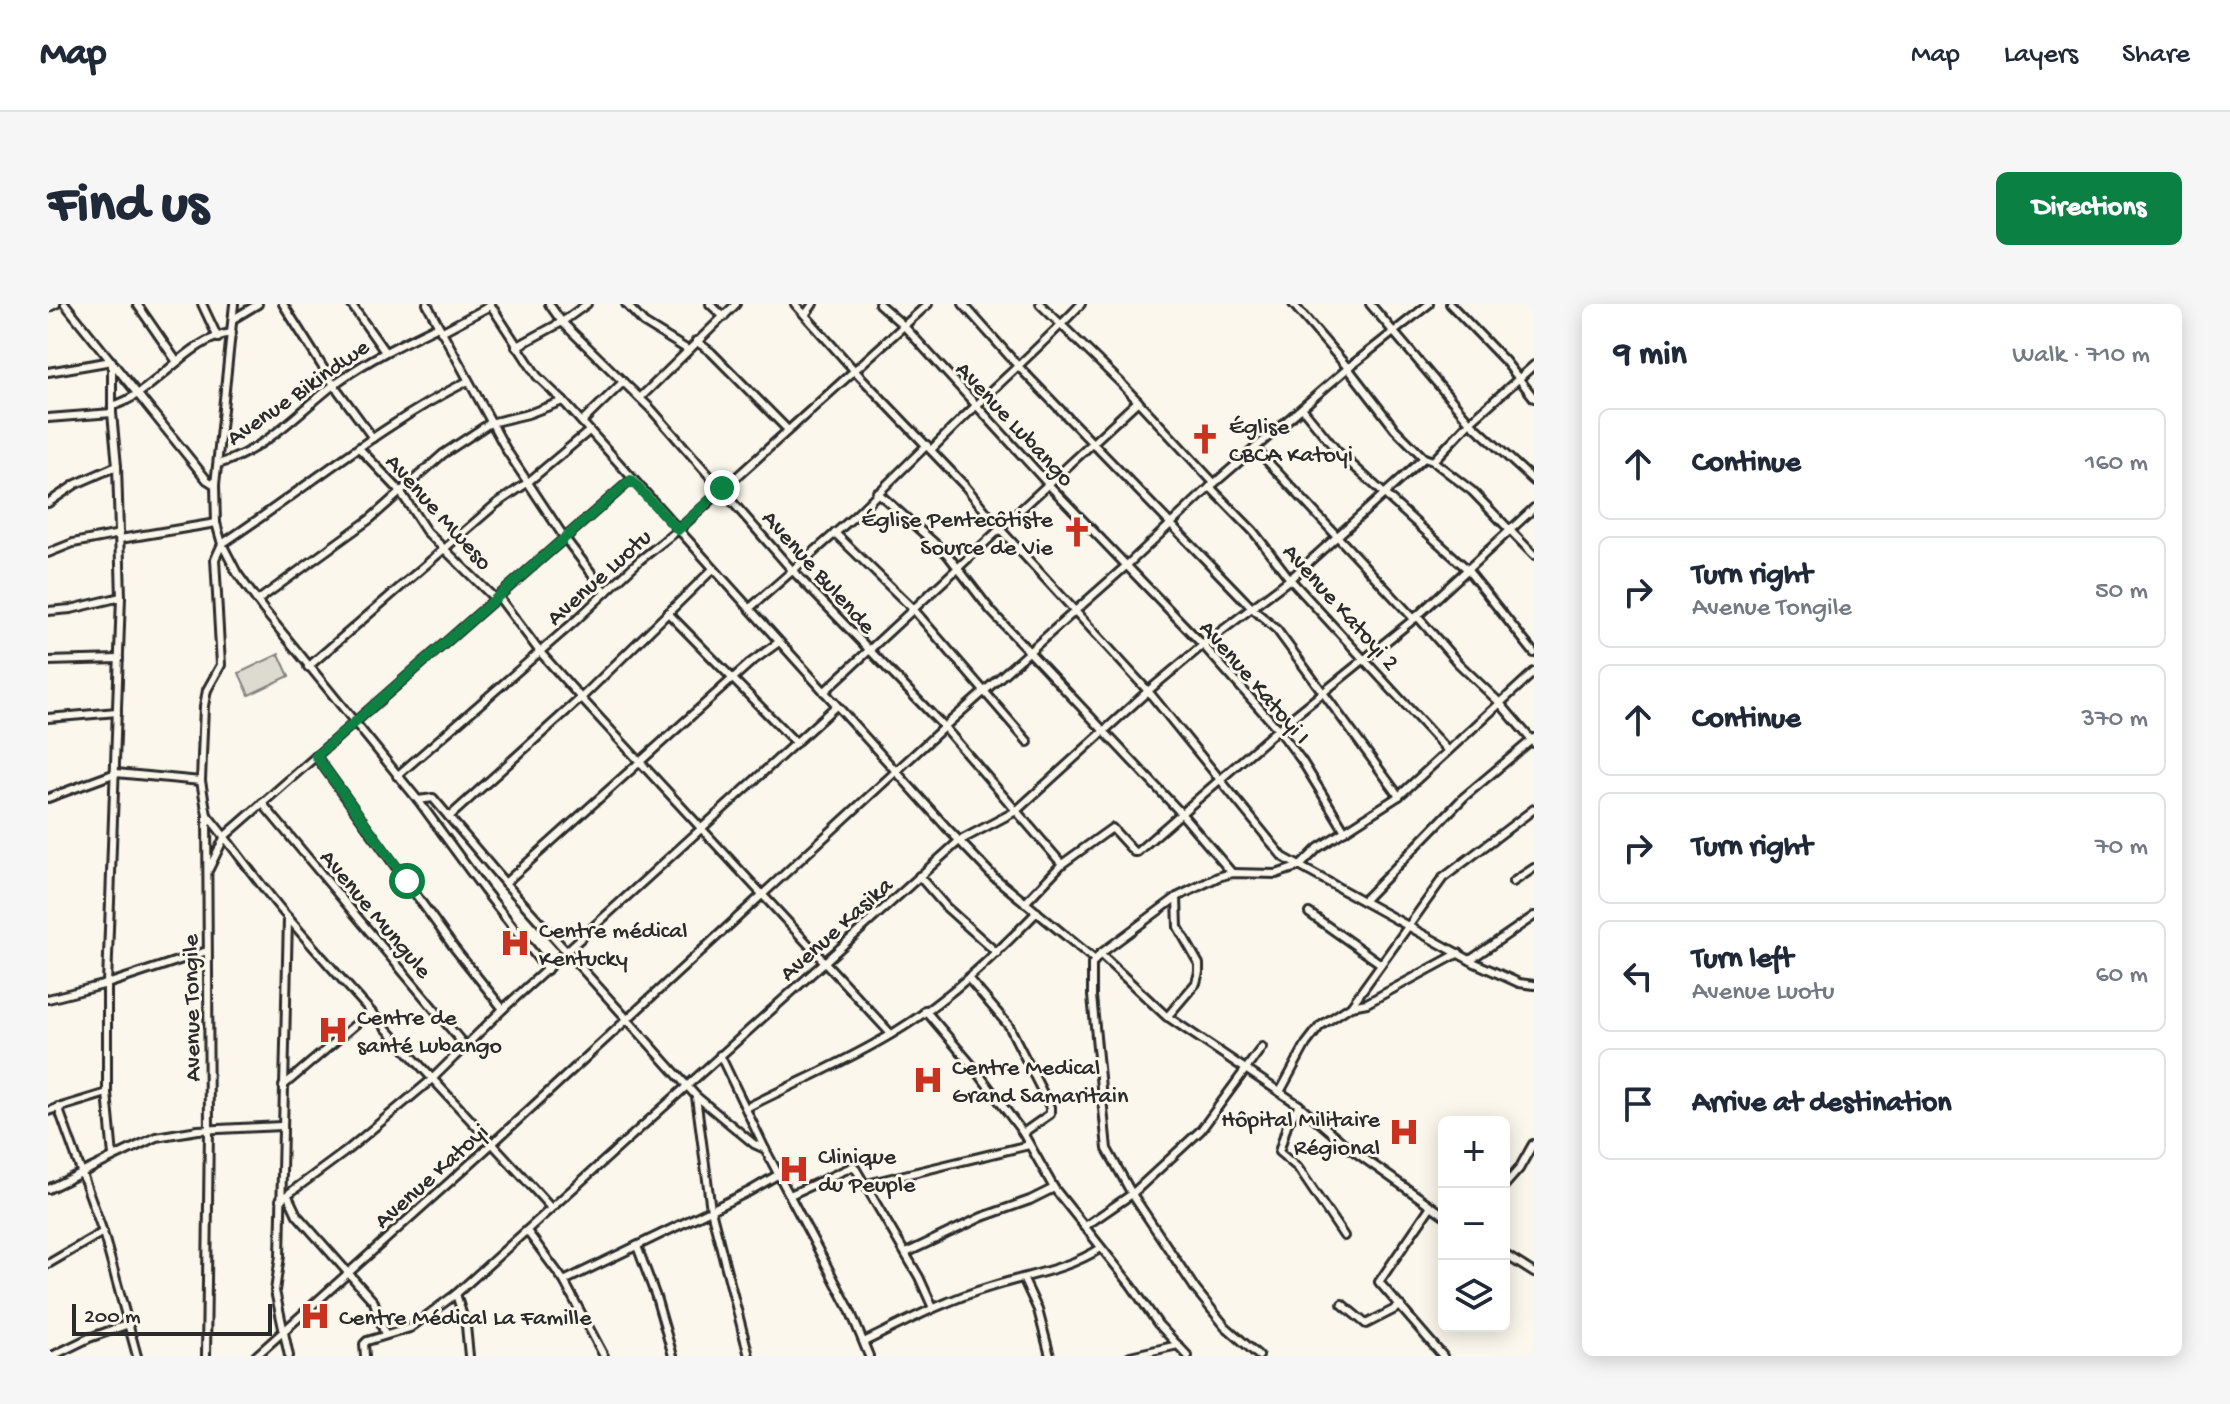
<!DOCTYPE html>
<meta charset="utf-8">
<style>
:root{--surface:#fff;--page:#f6f6f7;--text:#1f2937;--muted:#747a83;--line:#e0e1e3;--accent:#0b8043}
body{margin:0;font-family:"Gochi Hand",sans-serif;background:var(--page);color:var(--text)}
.controls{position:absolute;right:24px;bottom:24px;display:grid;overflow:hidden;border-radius:12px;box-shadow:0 4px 20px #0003}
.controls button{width:72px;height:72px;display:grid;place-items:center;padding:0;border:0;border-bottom:2px solid var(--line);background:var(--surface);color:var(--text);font:40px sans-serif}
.scale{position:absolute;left:24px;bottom:20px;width:200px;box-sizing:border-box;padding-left:8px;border:4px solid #2b2b2b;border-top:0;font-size:22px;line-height:28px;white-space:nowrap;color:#2b2b2b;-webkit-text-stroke:6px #fbf7ec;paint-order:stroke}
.stop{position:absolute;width:24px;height:24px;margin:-18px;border:6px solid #0b8043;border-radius:50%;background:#fff}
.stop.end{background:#0b8043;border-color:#fff;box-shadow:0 2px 8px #0008}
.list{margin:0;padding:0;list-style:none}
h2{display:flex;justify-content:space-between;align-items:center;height:104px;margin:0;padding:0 32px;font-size:34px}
h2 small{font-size:26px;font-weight:400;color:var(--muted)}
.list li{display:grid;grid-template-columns:52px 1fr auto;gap:24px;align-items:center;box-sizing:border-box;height:112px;margin:0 16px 16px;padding:0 16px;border:2px solid var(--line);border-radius:12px}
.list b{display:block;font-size:30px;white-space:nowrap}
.list p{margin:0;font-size:26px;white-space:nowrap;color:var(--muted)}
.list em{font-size:26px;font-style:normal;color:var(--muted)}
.icon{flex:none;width:44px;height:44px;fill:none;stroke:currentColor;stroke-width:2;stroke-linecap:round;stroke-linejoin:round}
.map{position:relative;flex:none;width:1486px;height:1052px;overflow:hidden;border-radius:12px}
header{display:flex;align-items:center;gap:48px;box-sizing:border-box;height:112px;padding:0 40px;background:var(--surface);border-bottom:2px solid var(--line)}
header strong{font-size:38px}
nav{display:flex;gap:44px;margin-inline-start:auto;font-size:28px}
.intro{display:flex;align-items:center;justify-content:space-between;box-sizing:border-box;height:192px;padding:0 48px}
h1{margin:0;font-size:56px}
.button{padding:20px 36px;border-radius:12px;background:var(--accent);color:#fff;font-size:28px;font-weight:700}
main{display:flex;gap:48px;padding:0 48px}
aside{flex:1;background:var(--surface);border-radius:12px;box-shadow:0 4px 20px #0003}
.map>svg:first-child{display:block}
</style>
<header>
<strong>Map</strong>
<nav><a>Map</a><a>Layers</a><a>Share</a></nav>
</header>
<div class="intro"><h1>Find us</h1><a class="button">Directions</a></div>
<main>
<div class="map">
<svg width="1486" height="1052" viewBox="0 0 1486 1052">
<rect width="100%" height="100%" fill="#fbf7ec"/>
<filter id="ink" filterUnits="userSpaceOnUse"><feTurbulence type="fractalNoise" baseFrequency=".0125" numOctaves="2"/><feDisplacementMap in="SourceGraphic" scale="16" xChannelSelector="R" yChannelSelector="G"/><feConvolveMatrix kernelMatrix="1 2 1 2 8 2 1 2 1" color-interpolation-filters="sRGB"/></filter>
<g filter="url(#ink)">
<path fill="#dddad0" stroke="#84827e" stroke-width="2" d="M231,350L241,372L201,391L191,369Z"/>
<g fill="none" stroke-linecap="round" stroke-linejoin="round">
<g stroke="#2b2b2b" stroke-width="12">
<g id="minor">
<path d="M17,0L159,176L167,181"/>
<path d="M89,0L129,58"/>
<path d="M154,0L170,34"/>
<path d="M235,0L286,81L325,134"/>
<path d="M303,0L337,48"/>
<path d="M379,0L459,147L516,233L558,288"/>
<path d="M442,0L489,72L515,97L899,524L946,573L1047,656"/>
<path d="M501,0L514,18L603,105L744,266L896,423L1014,560"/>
<path d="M578,0L596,19L640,46"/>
<path d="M662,0L676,13"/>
<path d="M747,0L806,66L917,182L953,226L1100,387L1235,553L1427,659L1471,679L1486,681"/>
<path d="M831,0L855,21L1001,181L1155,341L1230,425L1254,457L1297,527"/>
<path d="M915,0L971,63L1205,305L1229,326L1351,492"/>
<path d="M992,0L1072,78L1166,179"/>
<path d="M1245,0L1300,64L1347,125L1376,154L1385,157L1424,187L1486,251"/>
<path d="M1322,0L1422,118L1486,177"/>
<path d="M1402,0L1457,57L1486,94"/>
<path d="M0,4L8,0"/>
<path d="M757,11L765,0"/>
<path d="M185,15L210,0"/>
<path d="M393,28L442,2"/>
<path d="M648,37L663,48L740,126"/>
<path d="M468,43L514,18L539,0"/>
<path d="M0,68L64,57V109L69,162L73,293L59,680V789L65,852"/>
<path d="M420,77C332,121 256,186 174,240L189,269L215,305L370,496L436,586L499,666"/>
<path d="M592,94L688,0"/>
<path d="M64,102C106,91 139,34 184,29"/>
<path d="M1254,104L1289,147L1418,264L1486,349"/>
<path d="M0,114L64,109"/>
<path d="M534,118L575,78"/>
<path d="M311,144L352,187L378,227L447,295"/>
<path d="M1207,144L1366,315"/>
<path d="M883,146C932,95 985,51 1033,0"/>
<path d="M1385,157L1422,118L1486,61"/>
<path d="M170,160C219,146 253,105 292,76C323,54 357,38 390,22"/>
<path d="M1162,183L1205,227L1242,275L1399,446"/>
<path d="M829,188L899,250L943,307L1132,508L1184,569"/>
<path d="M0,199L28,180L69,162"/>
<path d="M787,229L866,306L980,438"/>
<path d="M72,235L168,219"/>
<path d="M0,249L25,239L72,230"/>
<path d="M450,292L492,348L533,394L843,730"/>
<path d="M209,297L322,215L395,150L442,119L480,110L515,97"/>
<path d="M702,304L809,210L879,141"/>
<path d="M0,307L23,305L73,293"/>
<path d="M620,309L748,439"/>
<path d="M1369,312L1410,359L1451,398L1486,439"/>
<path d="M0,357L71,355"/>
<path d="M260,363L448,200L479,179L541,127"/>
<path d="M776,388L1090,97"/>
<path d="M0,414L69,408"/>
<path d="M268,452L407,645L455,705"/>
<path d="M349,472L525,319L592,256L630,226L880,0"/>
<path d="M0,494L68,469L153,477"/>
<path d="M370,496L385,494L457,579L648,792L706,840L717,845"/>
<path d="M214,499L417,742"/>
<path d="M159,511C188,546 213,583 242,616C326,715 417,808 503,904"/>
<path d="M401,513L533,394L665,265"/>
<path d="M161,565L177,532L583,176"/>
<path d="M871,572L898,603L949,649"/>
<path d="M1465,578L1486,564"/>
<path d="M457,579L702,359L731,338"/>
<path d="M1315,597L1416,493L1486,434"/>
<path d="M977,599L1014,560L1064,524L1086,548H1089L1230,425L1366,315L1486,204"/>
<path d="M1261,609L1333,660"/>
<path d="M240,614L232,952L227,987L241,1052"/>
<path d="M1052,650L1117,711L1251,801L1300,843L1396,911"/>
<path d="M1422,656L1486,612"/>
<path d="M920,674L961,722L1002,803V810L975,829"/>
<path d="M0,695L59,680L159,647"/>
<path d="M1303,702L1319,699L1411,649"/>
<path d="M877,706L928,766L975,829L1006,884L1083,981L1110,1020L1140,1052"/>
<path d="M1119,713L1148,679L1151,668V660L1130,623L1129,593"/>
<path d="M672,751L717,845L801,1004L821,1052"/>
<path d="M235,782L322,708"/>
<path d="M1232,788L1258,740L1272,722L1303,702L1395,574L1486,505"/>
<path d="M648,793L663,906L701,1052"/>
<path d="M1251,801L1239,821L1231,848L1250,864L1296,932"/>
<path d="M10,803L55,928L89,1052"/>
<path d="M698,804C747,779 800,757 847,728C900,696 946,652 989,608"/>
<path d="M0,807L59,789"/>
<path d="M819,880L981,841"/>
<path d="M1456,882L1471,865L1485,840"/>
<path d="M0,885L108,833L150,826L234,822"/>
<path d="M742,891L806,862L871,973L885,1004"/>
<path d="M240,892L249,911L326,998L337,1031"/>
<path d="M232,896L297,848L383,776L455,705L788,402"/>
<path d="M1383,902L1331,978L1395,1052"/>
<path d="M1036,923L1084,890L1153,826L1214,743"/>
<path d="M479,927L516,977L556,1052"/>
<path d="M589,942L608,993L625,1052"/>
<path d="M858,949L934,913L982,896L1006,884"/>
<path d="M1456,950L1486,969"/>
<path d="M0,960L55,928"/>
<path d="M975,974L990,1006L1002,1052"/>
<path d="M516,977L702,887L731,870"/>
<path d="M408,990L418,1022L421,1052"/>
<path d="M1294,1000L1318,1020L1353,1002"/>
<path d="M816,1038C857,1018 898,996 942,983C980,971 1019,966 1053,944"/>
<path d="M4,1052L41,1034L81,1020"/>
<path d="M158,1052L161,825L159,511L153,477L156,402L159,386L173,361L167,255L174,240L168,219L167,181L186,0"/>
<path d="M208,1052L445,839L896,423L1078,262L1162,183L1300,64L1381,0"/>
<path d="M317,1052L316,1040L319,1037L362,1024L408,990L911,537L968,507L1100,387L1155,341L1242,275L1376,154"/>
<path d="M1082,1052L1130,1041"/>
<path d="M1211,1052L1177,1022L1148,986L1084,890L1059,845L1044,692V660L1052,650L1129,593L1170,573L1184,569L1228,570L1252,562L1270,544L1351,492L1486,368"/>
</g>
</g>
<use href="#minor" stroke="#fbf7ec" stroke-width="6"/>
</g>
</g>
<g fill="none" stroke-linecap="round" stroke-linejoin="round" filter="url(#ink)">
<path stroke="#0b8043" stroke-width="10" d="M359,577L268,452L583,176L630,226L674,184"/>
</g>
<defs>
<g id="church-bare" transform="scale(2.4)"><path d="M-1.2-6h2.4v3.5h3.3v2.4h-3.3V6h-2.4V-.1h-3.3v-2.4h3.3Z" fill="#c8321e" stroke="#fbf7ec" stroke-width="2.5" paint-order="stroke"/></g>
<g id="hospital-bare" transform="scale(2.4)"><path d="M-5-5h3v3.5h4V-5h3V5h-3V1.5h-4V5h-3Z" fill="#c8321e" stroke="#fbf7ec" stroke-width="2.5" paint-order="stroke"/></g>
</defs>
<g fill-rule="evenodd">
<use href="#church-bare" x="1157" y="135"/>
<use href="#church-bare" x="1029" y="228"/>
<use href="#hospital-bare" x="467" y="639"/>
<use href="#hospital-bare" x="285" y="726"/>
<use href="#hospital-bare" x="880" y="776"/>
<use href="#hospital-bare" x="1356" y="828"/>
<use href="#hospital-bare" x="746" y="865"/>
<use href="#hospital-bare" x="267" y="1012"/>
</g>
<g text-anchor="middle" stroke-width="6" stroke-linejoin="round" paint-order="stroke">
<g font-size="24" fill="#2b2b2b" stroke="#fbf7ec">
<text transform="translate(249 87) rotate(-35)" y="8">Avenue Bikindwe</text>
<text transform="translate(968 119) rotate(47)" y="8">Avenue Lubango</text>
<text transform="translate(392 207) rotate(48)" y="8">Avenue Mweso</text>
<text transform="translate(772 267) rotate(48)" y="8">Avenue Bulende</text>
<text transform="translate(550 272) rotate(-42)" y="8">Avenue Luotu</text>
<text transform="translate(1294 302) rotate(48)" y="8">Avenue Katoyi 2</text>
<text transform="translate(1208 377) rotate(49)" y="8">Avenue Katoyi I</text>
<text transform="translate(329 609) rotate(50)" y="8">Avenue Mungule</text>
<text transform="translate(787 624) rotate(-42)" y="8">Avenue Kasika</text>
<text transform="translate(142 704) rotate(-91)" y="8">Avenue Tongile</text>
<text transform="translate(382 871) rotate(-42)" y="8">Avenue Katoyi</text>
</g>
<g font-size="24" fill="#2b2b2b" stroke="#fbf7ec" text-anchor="start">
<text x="1181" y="129">Église<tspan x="1181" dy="28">CBCA Katoyi</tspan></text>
<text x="1005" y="222" text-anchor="end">Église Pentecôtiste<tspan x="1005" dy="28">Source de Vie</tspan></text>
<text x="491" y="633">Centre médical<tspan x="491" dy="28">Kentucky</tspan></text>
<text x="309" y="720">Centre de<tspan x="309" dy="28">santé Lubango</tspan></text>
<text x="904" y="770">Centre Medical<tspan x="904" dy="28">Grand Samaritain</tspan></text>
<text x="1332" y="822" text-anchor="end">Hôpital Militaire<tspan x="1332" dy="28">Régional</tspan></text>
<text x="770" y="859">Clinique<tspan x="770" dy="28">du Peuple</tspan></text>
<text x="291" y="1020">Centre Médical La Famille</text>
</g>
</g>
</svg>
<div class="controls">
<button>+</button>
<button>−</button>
<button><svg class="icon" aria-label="layers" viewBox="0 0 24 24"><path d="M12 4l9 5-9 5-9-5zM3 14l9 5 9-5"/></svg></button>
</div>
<div class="scale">200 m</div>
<div class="stop" style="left:359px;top:577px"></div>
<div class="stop end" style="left:674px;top:184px"></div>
</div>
<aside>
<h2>9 min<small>Walk · 710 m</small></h2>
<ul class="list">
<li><svg class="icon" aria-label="ahead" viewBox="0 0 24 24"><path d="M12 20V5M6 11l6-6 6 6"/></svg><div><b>Continue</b></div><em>160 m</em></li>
<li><svg class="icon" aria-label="right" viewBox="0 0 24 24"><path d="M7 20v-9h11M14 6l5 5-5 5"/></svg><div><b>Turn right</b><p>Avenue Tongile</p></div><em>50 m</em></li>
<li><svg class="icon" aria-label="ahead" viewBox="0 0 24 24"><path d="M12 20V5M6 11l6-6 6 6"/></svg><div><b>Continue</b></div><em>370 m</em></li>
<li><svg class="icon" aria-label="right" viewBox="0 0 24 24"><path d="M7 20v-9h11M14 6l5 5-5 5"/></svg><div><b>Turn right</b></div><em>70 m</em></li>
<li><svg class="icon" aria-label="left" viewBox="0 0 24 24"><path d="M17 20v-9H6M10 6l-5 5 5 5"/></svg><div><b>Turn left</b><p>Avenue Luotu</p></div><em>60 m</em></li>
<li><svg class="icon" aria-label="arrive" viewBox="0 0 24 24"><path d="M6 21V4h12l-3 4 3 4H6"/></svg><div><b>Arrive at destination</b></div></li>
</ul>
</aside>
</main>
